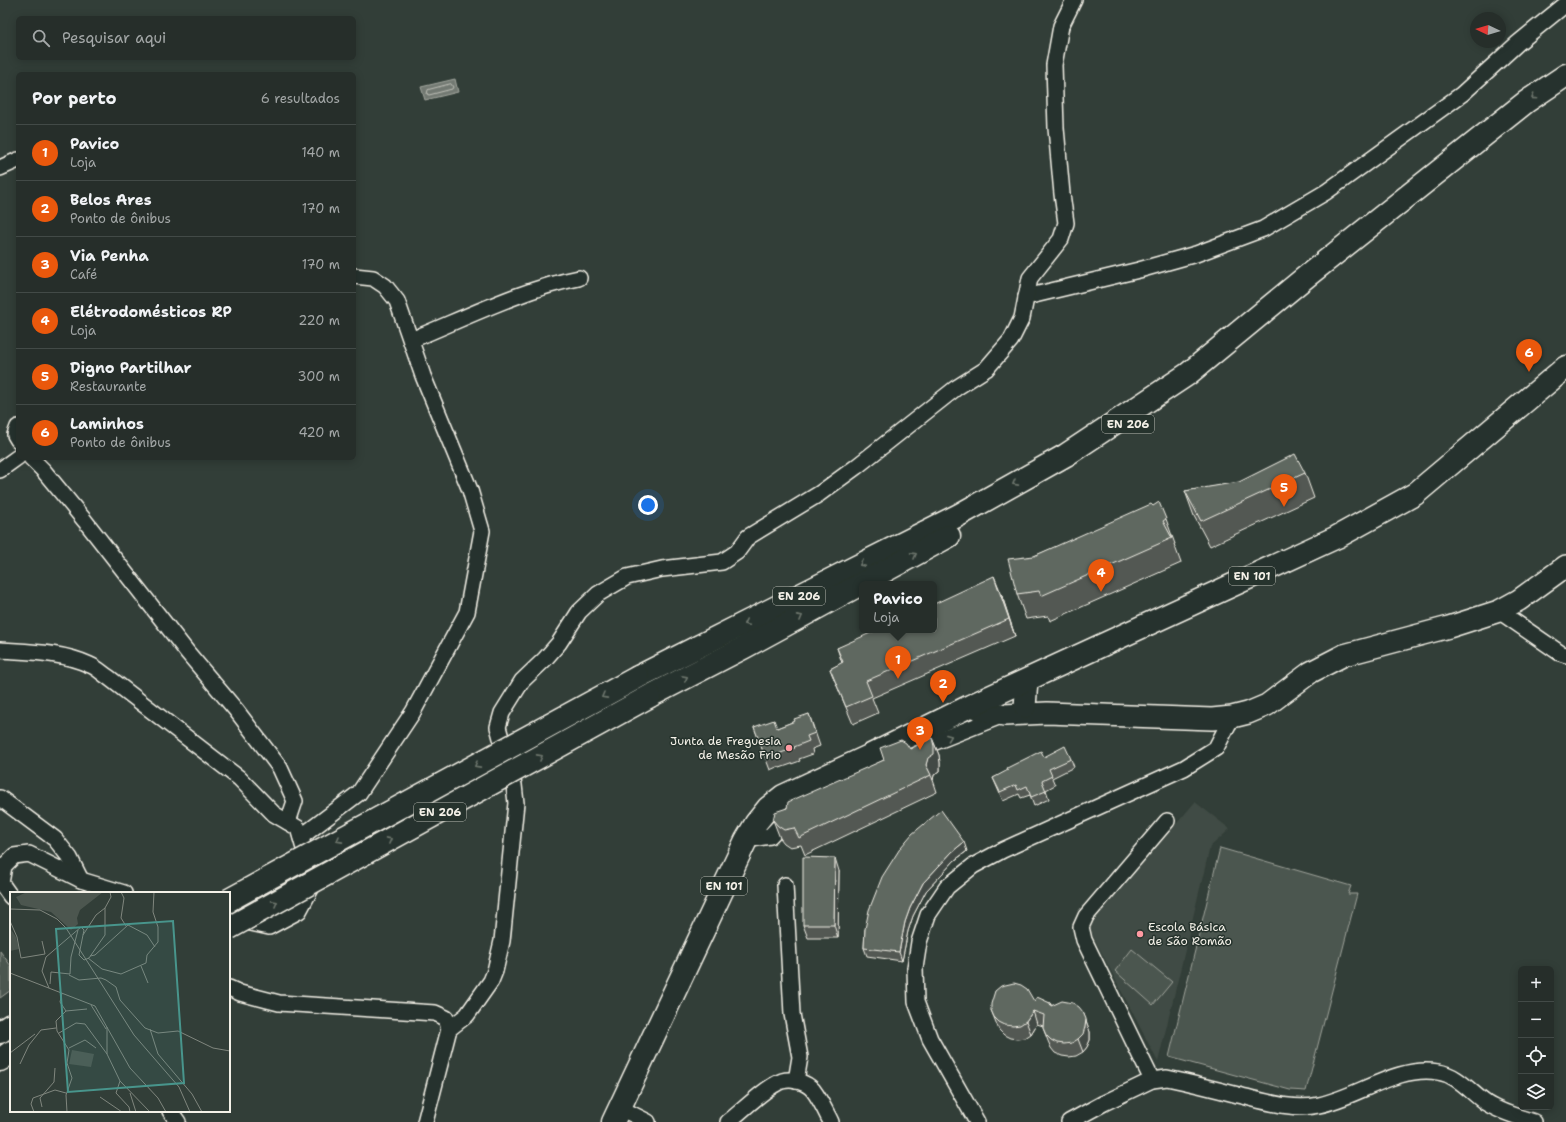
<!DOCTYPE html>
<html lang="pt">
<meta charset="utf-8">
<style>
:root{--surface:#262e2a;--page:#2e3632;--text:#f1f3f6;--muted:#a4a8a8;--line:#424a47;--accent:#ea580c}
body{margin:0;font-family:"Shantell Sans",sans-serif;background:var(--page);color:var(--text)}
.controls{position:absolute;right:12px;bottom:12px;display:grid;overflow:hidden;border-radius:6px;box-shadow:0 2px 10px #0003}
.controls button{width:36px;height:36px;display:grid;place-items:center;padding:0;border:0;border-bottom:1px solid var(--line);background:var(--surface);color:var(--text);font:20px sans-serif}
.compass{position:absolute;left:1470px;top:12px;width:36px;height:36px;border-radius:50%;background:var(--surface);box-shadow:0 2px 10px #0003;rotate:274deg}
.you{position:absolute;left:648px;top:505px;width:14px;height:14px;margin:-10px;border:3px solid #fff;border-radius:50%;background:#1a73e8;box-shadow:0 0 0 6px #1a73e833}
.badge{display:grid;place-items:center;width:26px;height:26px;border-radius:50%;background:var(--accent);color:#fff;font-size:13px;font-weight:700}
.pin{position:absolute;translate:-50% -33px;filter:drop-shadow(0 1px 2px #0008)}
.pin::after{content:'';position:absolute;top:21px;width:14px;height:12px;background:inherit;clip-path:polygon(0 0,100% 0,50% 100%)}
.popup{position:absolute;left:859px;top:581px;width:78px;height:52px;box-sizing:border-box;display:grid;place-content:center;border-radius:6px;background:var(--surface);filter:drop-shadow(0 1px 3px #0005);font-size:13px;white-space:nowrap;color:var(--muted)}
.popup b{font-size:15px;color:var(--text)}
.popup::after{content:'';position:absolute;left:50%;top:100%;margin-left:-8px;border:8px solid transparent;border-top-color:var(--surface)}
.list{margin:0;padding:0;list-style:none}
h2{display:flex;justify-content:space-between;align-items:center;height:52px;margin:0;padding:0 16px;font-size:17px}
h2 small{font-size:13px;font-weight:400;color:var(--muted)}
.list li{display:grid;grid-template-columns:26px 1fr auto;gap:12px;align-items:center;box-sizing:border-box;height:56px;padding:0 16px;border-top:1px solid var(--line)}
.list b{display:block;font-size:15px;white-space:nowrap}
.list p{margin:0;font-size:13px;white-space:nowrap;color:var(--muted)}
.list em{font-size:13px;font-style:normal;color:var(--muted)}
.icon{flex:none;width:22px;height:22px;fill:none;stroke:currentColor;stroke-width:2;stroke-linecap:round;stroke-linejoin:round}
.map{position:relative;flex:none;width:1566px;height:1122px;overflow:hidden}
.search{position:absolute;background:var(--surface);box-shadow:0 2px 10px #0003;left:16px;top:16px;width:340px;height:44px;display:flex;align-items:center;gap:10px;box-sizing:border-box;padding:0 14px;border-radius:6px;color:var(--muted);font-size:15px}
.panel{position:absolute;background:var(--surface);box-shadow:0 2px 10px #0003;left:16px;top:72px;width:340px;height:388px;border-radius:6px}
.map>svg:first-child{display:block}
</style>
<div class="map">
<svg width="1566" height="1122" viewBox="0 0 1566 1122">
<rect width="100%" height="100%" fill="#323e38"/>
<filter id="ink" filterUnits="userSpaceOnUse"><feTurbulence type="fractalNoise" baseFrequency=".025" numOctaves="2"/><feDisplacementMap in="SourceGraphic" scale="8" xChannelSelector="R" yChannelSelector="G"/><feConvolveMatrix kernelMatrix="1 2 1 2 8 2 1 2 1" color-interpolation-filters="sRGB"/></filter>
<g filter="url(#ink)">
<path fill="#404b44" d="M1195,802L1230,829L1210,847L1158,1062L1093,936L1091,932V927L1093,922Z"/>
<g fill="#4c564f" stroke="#a0a49c">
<path d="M1220,848L1351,886L1348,894H1357L1306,1091L1290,1090L1169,1057Z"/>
<path d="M1132,949L1172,982L1153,1005L1115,971Z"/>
<path d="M0,951L11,966V990L0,998Z"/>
</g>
<path fill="#727972" stroke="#a6a9a1" d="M455,79L458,92L425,100L421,87Z"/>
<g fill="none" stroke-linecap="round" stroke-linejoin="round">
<path stroke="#c0c1b9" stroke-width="1" d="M451,84L453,87L452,89L429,95L427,94L428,90Z"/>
<g stroke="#f4f1e8" stroke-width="18">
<g id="street">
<path d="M0,168L18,160"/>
<path d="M1026,297L1139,270L1196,254L1263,229L1326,192L1462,94L1518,43L1566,4"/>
<path d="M411,340C465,318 522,289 579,278"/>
<path d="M18,427L15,435L18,440"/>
<path d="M31,458L43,470L85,521L188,653L236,710L280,768L295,801L288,822"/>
<path d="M0,470L18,457"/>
<path d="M1499,611L1560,653L1566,655"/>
<path d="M0,650C30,652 62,652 90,665C96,667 102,673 108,677L239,778L274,814L298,828L314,883L299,911L269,927L238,920"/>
<path d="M915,750L1006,714"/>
<path d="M0,798L55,839L70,858L81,880"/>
<path d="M301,837L359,793L413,712L467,612L482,531L470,490L423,376L397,301L385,286L373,278L354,276"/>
<path d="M746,840L770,836L791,814"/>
<path d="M785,885L792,1014L800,1057L796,1081"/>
<path d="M11,897L1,883L4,866L14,856L29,854L81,880L124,893"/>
<path d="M229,988L240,993L279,1003L435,1013L446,1018L449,1029L425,1122"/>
<path d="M449,1029L467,1015L491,981L495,971L502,941L516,803L514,785L498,727L502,713L522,681L545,659L559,643L579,612L598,594L627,577L662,569L722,562L737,552L748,537L819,494L856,467L956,388L986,369L1011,340L1022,318L1030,278L1061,239L1066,223L1062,194L1056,128L1054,65L1061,26L1074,0"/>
<path d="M1152,1080L1084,940L1081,927L1086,916L1167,821"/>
<path d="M620,1108L648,1122"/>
<path d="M170,1111L178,1122"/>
<path d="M728,1122C742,1111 767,1086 782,1081C792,1078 806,1082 813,1090C820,1099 826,1112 831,1122"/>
<path d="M977,1122L930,1039L916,1002L915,968L919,942L928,915L947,887L973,866L1003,850L1184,768L1216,748L1232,717"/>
<path d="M1069,1122L1104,1103L1152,1080L1167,1078C1191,1083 1215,1089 1238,1095C1264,1101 1293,1111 1319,1105C1358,1097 1397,1065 1438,1072C1458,1075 1470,1092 1486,1103C1500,1112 1518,1117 1534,1122"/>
</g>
</g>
<g stroke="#f4f1e8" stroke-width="24">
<g id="secondary">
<path d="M970,706L1004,715L1047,713L1212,719L1232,717L1248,713L1267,705L1311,672L1344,655L1449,627L1499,611L1519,600L1566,566"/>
<path d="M1025,707L1027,680"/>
</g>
</g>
<g stroke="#f4f1e8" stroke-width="25">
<path id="primary" d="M613,1122L746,840L756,823L768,808L783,796L869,756L970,706L1337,537L1415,494L1566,367"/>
</g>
<g stroke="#f4f1e8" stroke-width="25">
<g id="highway">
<path d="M638,677L959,515L1066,455L1188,374L1307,276L1526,102L1566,75"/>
<path d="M650,696L743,648L949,536"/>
<path d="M0,1032L11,1025"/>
<path d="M0,1060L11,1052"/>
</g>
</g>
<use href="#street" stroke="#26332d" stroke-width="15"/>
<use href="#secondary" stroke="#26332d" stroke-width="21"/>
<use href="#primary" stroke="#26332d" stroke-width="22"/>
<use href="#highway" stroke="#26332d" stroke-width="22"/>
<g stroke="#f4f1e8" stroke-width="25" stroke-linecap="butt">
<g id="highway-bridge">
<path d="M229,900L638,677"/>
<path d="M229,928L650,696"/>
</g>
</g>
<use href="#highway-bridge" stroke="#26332d" stroke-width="22"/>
</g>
<g fill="#525953" stroke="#f4f1e8">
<path d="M1305,473L1314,498L1210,546L1194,516L1185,491Z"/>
<path d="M1153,506L1166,519L1175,544H1174L1181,563L1050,621L1048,616L1026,619L1017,594L1034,556Z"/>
<path d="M1001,593L1015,636L872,698L878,713L853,724L837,686L830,669L842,663L837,648Z"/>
<path d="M809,714L820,746L812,749L813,754L799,759L800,761L780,768L779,766L770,770L754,727L777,728L795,721Z"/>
<path d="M932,738L939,755L940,763V771L934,775L933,780L937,792L805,855L801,845L790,847L784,843L780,838L773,820L787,808L884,760Z"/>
<path d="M1044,757L1071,759L1074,767L1052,778L1055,785L1046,790L1049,799L1034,806L1030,795L1021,798L1019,794L1003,801L993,778Z"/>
<path d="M967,851L955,860L926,891L913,916L908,931L902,961L867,956L864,948L865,929Z"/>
<path d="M839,871L838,938H808L803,925Z"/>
<path d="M1034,1001L1050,1003L1051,1005L1083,1012L1090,1032V1040L1087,1047L1083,1052L1076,1056L1069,1057L1062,1056L1055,1053L1051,1048L1048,1041L1043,1028V1026L1037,1024L1031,1034L1025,1038L1017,1039L1010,1038L1004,1035L999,1030L991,1010Z"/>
</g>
<g fill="#424944" stroke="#f4f1e8">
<path d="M994,576L1001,593L1015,636L1009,619Z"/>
<path d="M932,738L939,755L940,763V771L934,775L933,780L926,765Z"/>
<path d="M964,842L967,851L955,860L926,891L913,916L908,931L902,961L899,952L905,922L910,908L923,883L952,852Z"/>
<path d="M835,858L839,871L838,938L834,925Z"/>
<path d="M1033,1011L1037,1024L1031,1034L1026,1021Z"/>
<path d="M1083,1012L1090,1032V1040L1087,1047L1083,1052L1078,1039Z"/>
</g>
<g fill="#5f6861" stroke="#f4f1e8">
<path d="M1295,454L1305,473L1201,521L1185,491L1239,482Z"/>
<path d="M1159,502L1166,519L1163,521L1172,538L1041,596L1039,591L1017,594L1008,559L1034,556L1151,504L1153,506Z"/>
<path d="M994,576L1009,619L866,681L872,696L846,707L830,669L843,662L837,648L877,630H934V604Z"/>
<path d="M809,714L815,733L807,736L809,741L794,747L795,748L775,755L774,753L765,757L754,727L774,720L777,728L795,721L794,719Z"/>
<path d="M932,738L934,746V754L928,758L926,765L931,775L799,838L794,828L784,830L778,826L773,820L775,812L787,808L788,802L884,760L880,748L901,740L906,743L910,749Z"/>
<path d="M1065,746L1071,759L1049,769L1052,776L1042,781L1046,791L1031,797L1027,786L1018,790L1016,785L1000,792L993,778L1008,770L1007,768L1041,751L1044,757Z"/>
<path d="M941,810L964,842L952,852L923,883L910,908L905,922L899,952L864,948L865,929L869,910L882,877L901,847L912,834Z"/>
<path d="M803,857L835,858L834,925H803Z"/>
<path d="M1014,983L1021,985L1027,989L1034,1001L1037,997L1050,1003L1051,1006L1062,1001L1073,1003L1079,1007L1083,1012L1086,1019L1085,1027L1083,1034L1078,1039L1072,1043L1064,1044L1057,1043L1051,1040L1046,1035L1043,1028L1044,1015L1033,1011L1026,1021L1020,1025L1013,1026L1005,1025L999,1022L994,1017L991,1010V1004L995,991L1001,986Z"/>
</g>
<defs><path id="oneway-chevron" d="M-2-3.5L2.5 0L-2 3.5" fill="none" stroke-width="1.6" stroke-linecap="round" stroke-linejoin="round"/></defs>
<g stroke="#6e766e">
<use href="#oneway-chevron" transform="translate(1534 97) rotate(146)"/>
<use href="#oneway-chevron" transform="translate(1015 483) rotate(151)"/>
<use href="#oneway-chevron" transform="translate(914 555) rotate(-29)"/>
<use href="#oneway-chevron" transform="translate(862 564) rotate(153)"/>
<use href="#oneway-chevron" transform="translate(800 617) rotate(-29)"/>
<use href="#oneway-chevron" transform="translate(746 623) rotate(153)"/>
<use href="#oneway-chevron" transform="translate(685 678) rotate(-27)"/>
<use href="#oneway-chevron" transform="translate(604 696) rotate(151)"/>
<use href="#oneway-chevron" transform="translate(949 737) rotate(-21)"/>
<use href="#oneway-chevron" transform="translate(540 757) rotate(-29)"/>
<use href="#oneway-chevron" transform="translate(477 765) rotate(151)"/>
<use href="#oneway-chevron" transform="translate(339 840) rotate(151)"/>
<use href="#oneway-chevron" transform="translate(389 840) rotate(-29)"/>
<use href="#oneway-chevron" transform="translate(275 903) rotate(-29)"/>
</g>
</g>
<g fill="#ff9aa2" stroke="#26332d" stroke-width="1.5">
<circle cx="789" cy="748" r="4"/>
<circle cx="1140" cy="934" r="4"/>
</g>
<g text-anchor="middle" stroke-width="3" stroke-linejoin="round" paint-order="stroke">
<g fill="#26332d" stroke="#b6b8b0" stroke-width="1">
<rect x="1102" y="415" width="52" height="18" rx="3"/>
<rect x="1229" y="567" width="46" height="18" rx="3"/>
<rect x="773" y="587" width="52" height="18" rx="3"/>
<rect x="414" y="803" width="52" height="18" rx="3"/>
<rect x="701" y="877" width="46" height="18" rx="3"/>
</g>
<g font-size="11" font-weight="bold" fill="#f4f1e8">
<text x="1128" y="428">EN 206</text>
<text x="1252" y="580">EN 101</text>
<text x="799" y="600">EN 206</text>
<text x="440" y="816">EN 206</text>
<text x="724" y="890">EN 101</text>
</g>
<g font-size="12" fill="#f4f1e8" stroke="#26332d" text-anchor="end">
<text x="781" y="745">Junta de Freguesia<tspan x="781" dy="14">de Mesão Frio</tspan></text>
<text x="1148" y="931" text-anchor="start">Escola Básica<tspan x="1148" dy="14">de São Romão</tspan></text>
</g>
</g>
<g transform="translate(10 892)">
<rect width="220" height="220" fill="#323e38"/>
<path d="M17,0H93L70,18L67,26L68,32L61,38L41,20L11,13L6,5ZM0,36L6,45L9,57L0,59ZM62,158L84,162L81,175L59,172Z" fill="#4c564f"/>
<path fill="none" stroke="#80867e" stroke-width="1" d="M111,0L114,6L111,26L116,34M0,17L30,18L47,27L56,36L124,143L169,195L180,220M0,29L7,45L11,66L35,62M73,43L86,23L95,16M32,49L35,62M80,64L85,63L118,33L137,43L145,55M78,66L92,77L111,82L136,71L137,63L148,50V35L143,20L144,0M131,74L138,91M0,81L85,114L120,176L148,206L156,220M59,83L69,88L91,86L96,88L106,95L110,108L135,136L148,141L168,139L203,156L220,159M40,92L41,80L60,82L61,65L68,38M39,96L32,79L36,65L71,35L74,38L69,63L74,68L79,66L95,43V16L101,5L100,0M52,101L50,110L56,119M81,113L96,137M97,135V162L110,189L140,220M140,137L148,162L182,202L192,220M49,141L66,131L75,132L97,162M59,156L75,148L86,156M0,161L25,142M10,172L19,153L31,138L46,136M110,189L106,201L119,215L120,220M120,201L126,220M90,205L112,220M32,215L30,206L44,190L45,176M24,220L21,212L23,206L45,198L56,201M57,220L56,203L62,186L57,171L59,158L47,139L46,129L56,119L77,117"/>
<path fill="#48958c" fill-opacity="0.15" stroke="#48958c" stroke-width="2" d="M163,29L174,191L58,200L46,37Z"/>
<rect width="220" height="220" fill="none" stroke="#f4f1e8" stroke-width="2"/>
</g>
</svg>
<div class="controls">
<button>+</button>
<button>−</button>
<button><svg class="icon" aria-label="locate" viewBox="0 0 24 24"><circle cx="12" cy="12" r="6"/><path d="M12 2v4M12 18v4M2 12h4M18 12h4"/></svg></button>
<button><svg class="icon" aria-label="layers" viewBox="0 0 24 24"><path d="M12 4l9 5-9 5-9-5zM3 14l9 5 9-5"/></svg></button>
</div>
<svg class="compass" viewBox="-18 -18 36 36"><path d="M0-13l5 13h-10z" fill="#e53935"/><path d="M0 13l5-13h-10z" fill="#a4a8a8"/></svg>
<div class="you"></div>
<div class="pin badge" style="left:898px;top:679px">1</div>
<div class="popup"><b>Pavico</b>Loja</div>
<div class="pin badge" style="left:943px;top:703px">2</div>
<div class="pin badge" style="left:920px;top:750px">3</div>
<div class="pin badge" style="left:1101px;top:592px">4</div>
<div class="pin badge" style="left:1284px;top:507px">5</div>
<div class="pin badge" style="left:1529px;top:372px">6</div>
<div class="search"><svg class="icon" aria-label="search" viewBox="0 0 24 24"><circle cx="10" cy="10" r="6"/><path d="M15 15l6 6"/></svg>Pesquisar aqui</div>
<section class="panel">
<h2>Por perto<small>6 resultados</small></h2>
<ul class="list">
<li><span class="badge">1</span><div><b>Pavico</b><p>Loja</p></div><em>140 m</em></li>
<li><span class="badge">2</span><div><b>Belos Ares</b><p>Ponto de ônibus</p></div><em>170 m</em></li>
<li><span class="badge">3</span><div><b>Via Penha</b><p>Café</p></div><em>170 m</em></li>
<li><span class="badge">4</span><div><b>Elétrodomésticos RP</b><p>Loja</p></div><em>220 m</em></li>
<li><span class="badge">5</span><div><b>Digno Partilhar</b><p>Restaurante</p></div><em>300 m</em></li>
<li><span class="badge">6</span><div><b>Laminhos</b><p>Ponto de ônibus</p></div><em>420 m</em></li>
</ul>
</section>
</div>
